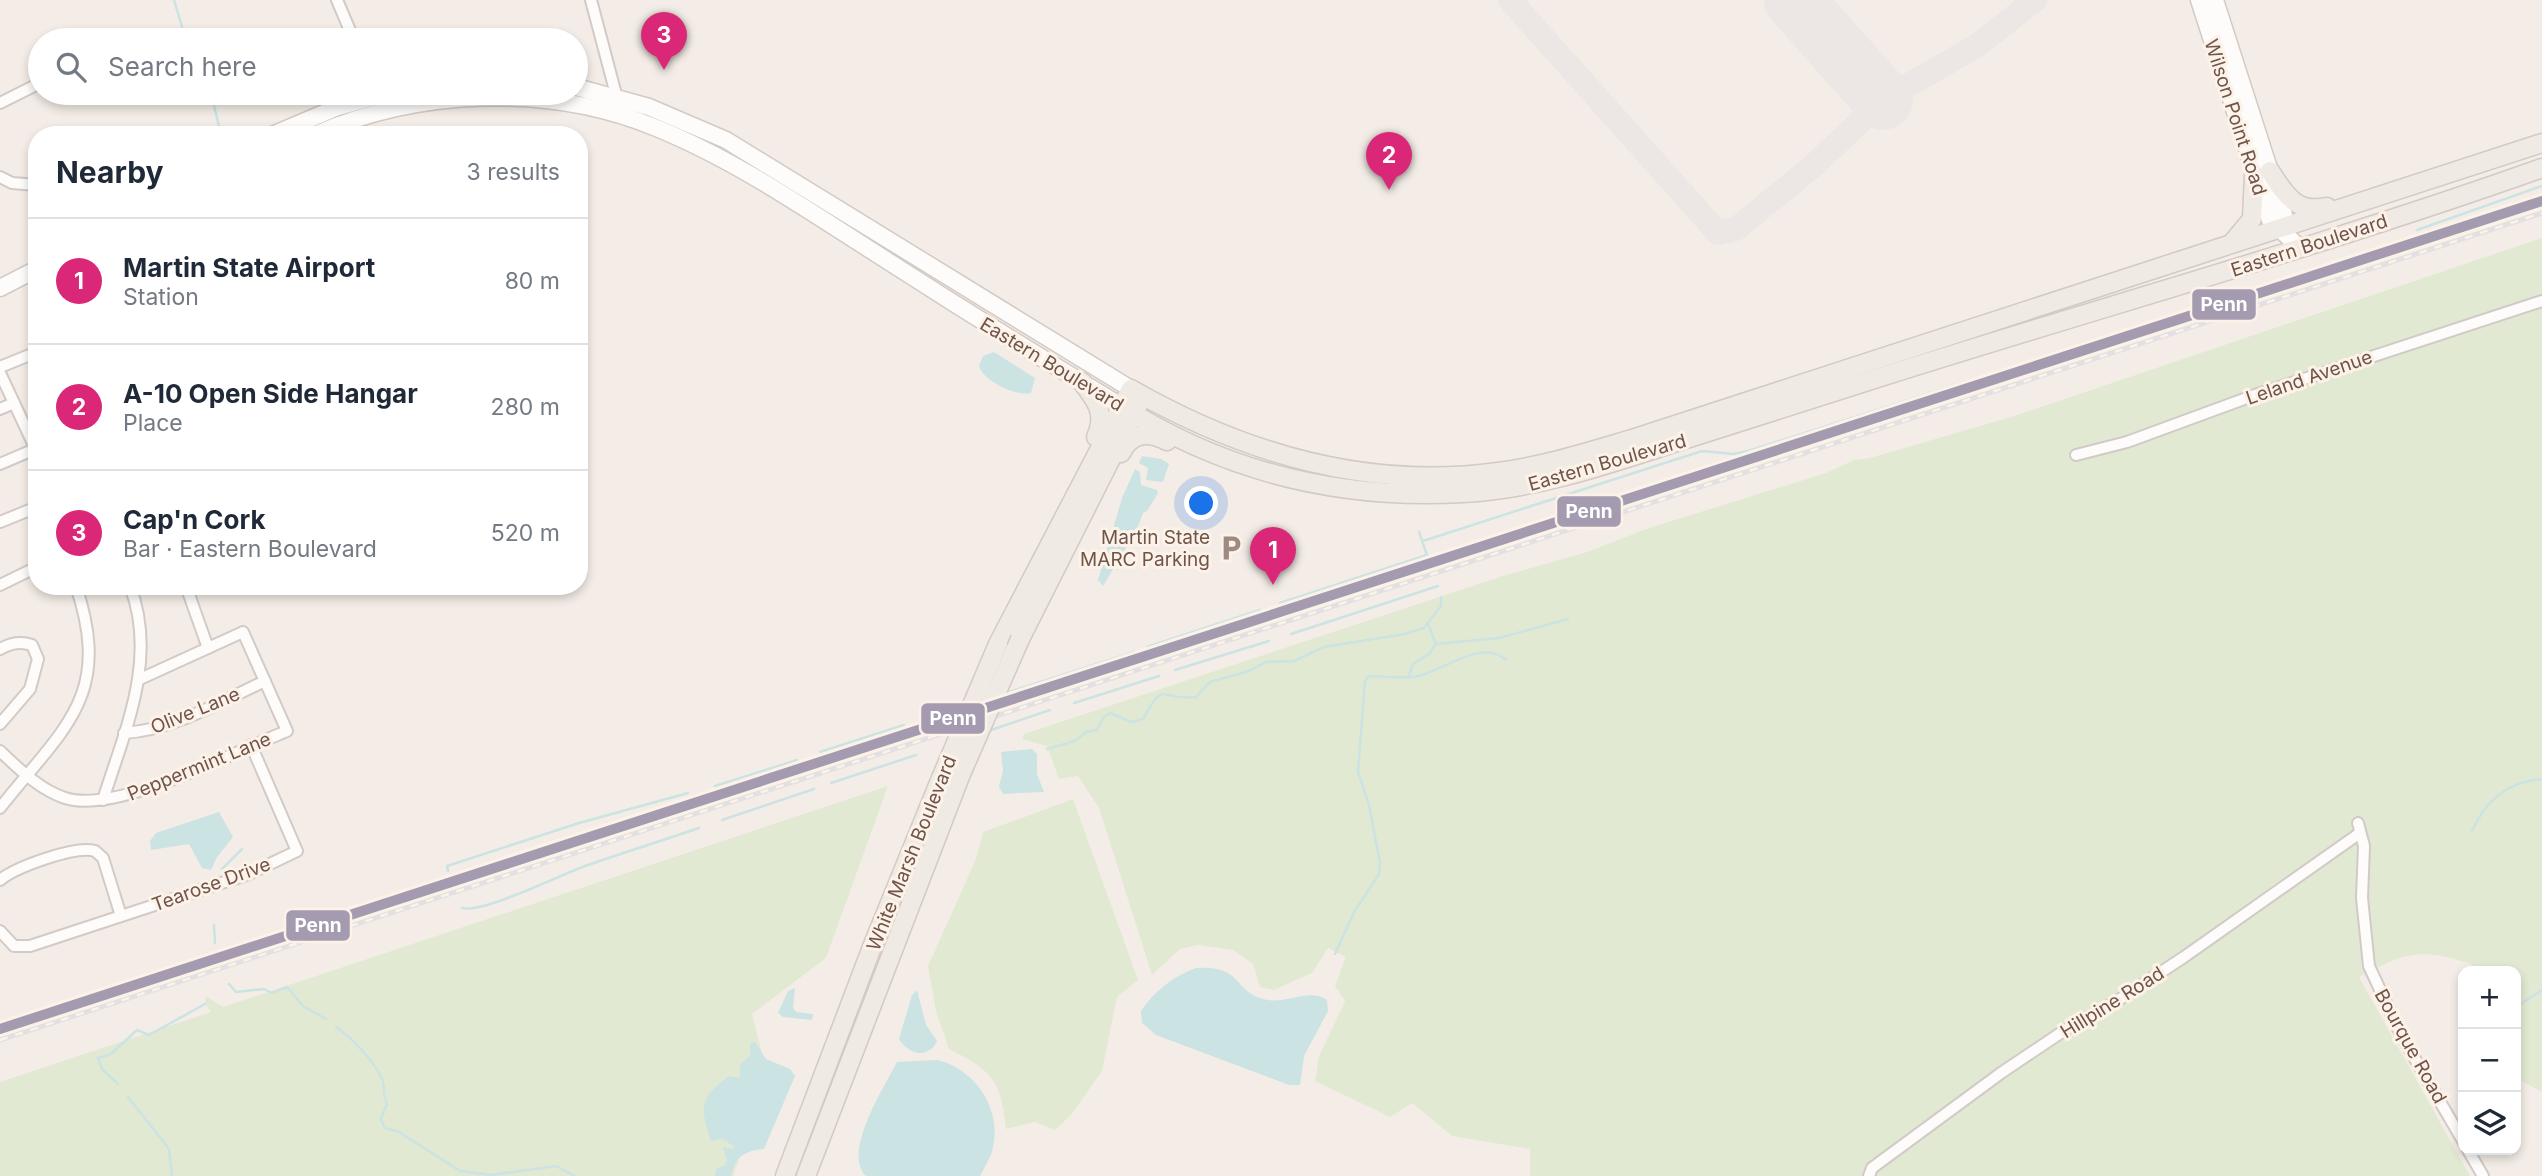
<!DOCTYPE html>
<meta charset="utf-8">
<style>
:root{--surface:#fff;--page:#f6f6f7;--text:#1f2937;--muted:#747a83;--line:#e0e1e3;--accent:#db2777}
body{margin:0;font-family:Inter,sans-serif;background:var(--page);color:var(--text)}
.controls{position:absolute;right:21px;bottom:21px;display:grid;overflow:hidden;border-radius:14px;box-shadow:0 4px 10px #0003}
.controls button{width:63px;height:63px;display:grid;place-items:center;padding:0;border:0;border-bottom:2px solid var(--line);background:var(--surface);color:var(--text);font:35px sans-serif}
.you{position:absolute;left:1202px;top:504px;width:24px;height:24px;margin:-18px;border:5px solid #fff;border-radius:50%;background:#1a73e8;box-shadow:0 0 0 10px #1a73e833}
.badge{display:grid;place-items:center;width:46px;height:46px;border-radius:50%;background:var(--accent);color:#fff;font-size:23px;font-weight:700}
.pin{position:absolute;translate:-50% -58px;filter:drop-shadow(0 2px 4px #0008)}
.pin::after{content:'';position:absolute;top:37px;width:24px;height:21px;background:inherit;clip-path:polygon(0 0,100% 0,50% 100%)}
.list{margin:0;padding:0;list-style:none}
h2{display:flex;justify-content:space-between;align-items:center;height:91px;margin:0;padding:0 28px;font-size:30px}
h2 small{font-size:23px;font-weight:400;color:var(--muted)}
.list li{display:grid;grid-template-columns:46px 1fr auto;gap:21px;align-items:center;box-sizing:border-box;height:126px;padding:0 28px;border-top:2px solid var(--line)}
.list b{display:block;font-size:26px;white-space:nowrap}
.list p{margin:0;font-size:23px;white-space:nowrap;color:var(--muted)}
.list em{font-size:23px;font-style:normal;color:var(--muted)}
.icon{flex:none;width:38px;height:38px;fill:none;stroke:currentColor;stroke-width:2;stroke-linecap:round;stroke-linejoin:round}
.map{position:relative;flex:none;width:2542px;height:1176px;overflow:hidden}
.search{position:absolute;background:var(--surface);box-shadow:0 4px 10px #0003;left:28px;top:28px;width:560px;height:77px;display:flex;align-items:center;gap:18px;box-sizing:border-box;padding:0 24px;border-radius:38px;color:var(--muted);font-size:26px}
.panel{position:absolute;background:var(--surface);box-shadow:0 4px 10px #0003;left:28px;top:126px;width:560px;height:469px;border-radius:28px}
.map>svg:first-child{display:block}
</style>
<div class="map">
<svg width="2542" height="1176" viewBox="0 0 2542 1176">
<rect width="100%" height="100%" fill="#f4ede7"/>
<g fill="#e2e9d3">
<path d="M2542,238V1092L2516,1078V971H2475L2471,964C2420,947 2404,953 2359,977L2470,1176H1530V1149L1452,1136L1412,1103L1390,1117L1315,1081L1319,1056L1345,1001L1335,986L1346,957L1328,948L1312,973L1274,990L1260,987L1253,964L1233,950L1198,945L1180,949L1152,975L1099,808L1078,776L1059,779L1047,746L1022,739L1024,734L1503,576L1587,552L1649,528L1826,473L1854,460L1870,458L2011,417Z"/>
<path d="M888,786L826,958L752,1014L768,1076L733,1176H0V1082L211,1012L205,1004L206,996L223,1007Z"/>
<path d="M1073,799L1138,980L1117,997L1102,1071L1071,1115L1055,1130L1035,1122L1006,1129C1001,1081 993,1071 949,1049L936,1011L928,966L976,859L983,832Z"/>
</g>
<g fill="#cbe3e2">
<path d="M994,352L1035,378L1031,393C1017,397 983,381 979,366L983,356Z"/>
<path d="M1142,456L1161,459L1169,464L1163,482L1146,480L1148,468L1139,463Z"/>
<path d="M1135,469L1140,472L1141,485L1157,490L1158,493L1147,511L1143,513L1137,529L1103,586L1098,580L1122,498Z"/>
<path d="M1032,749L1037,754V774L1044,792L1003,794L999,787L1003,770L1001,752Z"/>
<path d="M219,812L233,837L217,857L211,870L202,868L189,844L151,850L150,841L156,833Z"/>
<path d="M1196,968C1243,965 1232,990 1263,999C1284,1006 1309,987 1327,1000L1328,1011L1304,1056L1300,1085H1289L1156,1035L1142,1023L1141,1011C1154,991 1174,976 1196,968Z"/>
<path d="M795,988L793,1008L796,1012L813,1014L812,1020L783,1017L778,1013L788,991Z"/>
<path d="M917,990L926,1025L937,1041C928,1060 908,1054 899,1039L912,995Z"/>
<path d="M755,1042L766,1059L790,1069L795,1076L764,1149C746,1151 735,1155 731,1176H715L716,1169L724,1166L727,1161L723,1147L733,1149L734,1146L722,1139L711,1141C699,1105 700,1098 729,1076L740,1078V1065L750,1055V1044Z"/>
<path d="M937,1060C976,1069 1004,1111 992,1152C989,1160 984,1168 980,1176H866C842,1152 884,1088 897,1062Z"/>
</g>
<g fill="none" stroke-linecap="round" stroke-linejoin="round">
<g stroke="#cbe3e2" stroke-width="2.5">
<path d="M174,0L186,40"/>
<path d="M211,93L221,135"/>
<path d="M2417,230L2542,186"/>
<path d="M1423,541L1702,451L1734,454L1748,451L1974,379"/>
<path d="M1280,603L1427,555L1419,532"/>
<path d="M1428,624L1436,644"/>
<path d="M1291,634L1438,586"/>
<path d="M1436,644L1499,638L1568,619"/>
<path d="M1147,647L1260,610"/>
<path d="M1175,670L1269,641"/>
<path d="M1409,676L1413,664L1429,654L1436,644"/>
<path d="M1006,693L1134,652"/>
<path d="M1074,703L1159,676"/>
<path d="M988,731L1050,710"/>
<path d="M1047,749L1075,741L1086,732L1097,730L1103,718L1110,713L1132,722L1143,719C1166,678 1157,701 1196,697L1210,682L1249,671L1266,662L1294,661L1324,647L1405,634L1424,628L1441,606V597"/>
<path d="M820,752L904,725"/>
<path d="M831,783L916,755"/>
<path d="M715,786L797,760"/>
<path d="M722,820L814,789"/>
<path d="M2472,831C2486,800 2507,782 2542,779"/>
<path d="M222,869L242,849"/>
<path d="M448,871L447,866L579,823L688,793"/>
<path d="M462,908C482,914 560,875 585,866C622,853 661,841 699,828"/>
<path d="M214,925L215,943"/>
<path d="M1335,954L1354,912L1379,874L1380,863L1369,805L1358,772L1365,681L1369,676C1384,676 1404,679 1419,676C1444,670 1483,638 1506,660"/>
<path d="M229,984L236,992L264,989L272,993L287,987L303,1006L326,1019"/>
<path d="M2516,1007L2542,990"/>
<path d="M336,1027C352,1038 373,1060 381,1077C386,1086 382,1095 387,1104L381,1119L385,1128L399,1132L460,1171L491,1175L556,1166L575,1176"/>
<path d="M118,1084L102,1069L98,1058L111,1054L137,1030L149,1035L205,1004"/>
<path d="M128,1097L169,1149L172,1176"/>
</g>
<path stroke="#ece6e5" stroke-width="24" d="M1510,0L1718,233L1736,229L1812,167L1883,100L1978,45L2035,0"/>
<path stroke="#ece6e5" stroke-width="60" d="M1794,0L1883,100"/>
<g stroke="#d2cac6" stroke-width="14">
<g id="street">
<path d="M337,0L354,40"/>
<path d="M591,0L618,102"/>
<path d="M0,103L40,83"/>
<path d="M0,177L12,183L37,185"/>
<path d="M0,367L37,352"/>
<path d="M0,373L37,452"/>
<path d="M0,409L14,403"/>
<path d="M2076,455L2127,442L2255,395L2542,301"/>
<path d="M0,464L35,449"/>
<path d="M0,522L37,507"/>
<path d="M0,585L37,567"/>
<path d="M186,586L208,648"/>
<path d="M0,649C11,643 20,641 32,645L38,659L30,689L0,724"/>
<path d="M124,733C174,730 220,702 265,681"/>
<path d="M0,751C19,769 40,790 65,798C116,815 236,751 287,731L243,632L140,679"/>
<path d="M103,800C125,730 158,659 130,586"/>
<path d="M0,808C64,727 113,697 76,586"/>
<path d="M2358,823L2364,846L2362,898L2369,966L2401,1035L2463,1141"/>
<path d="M0,880C16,867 76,845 95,851L103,858L121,916"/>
<path d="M0,931L14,946H30L249,874L297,851L251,745"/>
<path d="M2468,1150L2483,1176"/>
<path d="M1869,1176L1872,1168L2001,1073L2065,1030L2117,1001L2184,957L2360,833"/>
</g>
</g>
<g stroke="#d3cac4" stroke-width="19">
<g id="secondary">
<path d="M2199,0L2270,220L2300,248"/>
<path d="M2215,0L2284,215L2279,229"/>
<path d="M576,87L649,107L726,140L1131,389"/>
<path d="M272,135L338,107L388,93"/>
<path d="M314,135C418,89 548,84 654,127C736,160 809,211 883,258C962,309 1041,358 1121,406"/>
<path d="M0,288L37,269"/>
</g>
</g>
<g stroke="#d3c9c5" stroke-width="21">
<g id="primary">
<path d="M2270,171C2285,194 2296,214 2327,207"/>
<path d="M2232,243L2252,219L2254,174"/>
<path d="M1082,382C1096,400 1107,414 1096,437"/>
<path d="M1121,406C1225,472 1340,500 1463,493C1538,489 1609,464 1680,441C1749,419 1818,397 1887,375C2105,306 2326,245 2542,168"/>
<path d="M1121,453C1131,433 1147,431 1167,441"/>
<path d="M1020,639L1138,405"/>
<path d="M998,644L1131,389C1243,453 1368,490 1498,472C1544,466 1588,452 1632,439L2542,143"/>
<path d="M785,1176L872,947L941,778"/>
<path d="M806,1176L961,774"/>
</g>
</g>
<use href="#street" stroke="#fdfcfb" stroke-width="10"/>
<use href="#secondary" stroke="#fdfcfb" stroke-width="16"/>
<use href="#primary" stroke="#f0eae4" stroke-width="18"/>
<g stroke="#e3e0e3" stroke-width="5">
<path id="rail" d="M0,1040L2542,213"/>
</g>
<use href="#rail" stroke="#fdf2e7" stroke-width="2.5" stroke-dasharray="8" stroke-linecap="butt"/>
<g stroke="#d3c9c5" stroke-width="21" stroke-linecap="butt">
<g id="primary-bridge">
<path d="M961,774L1020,639"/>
<path d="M941,778L998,644"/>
</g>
</g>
<use href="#primary-bridge" stroke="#f0eae4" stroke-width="18"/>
<g stroke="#fdf2e7" stroke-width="16">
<path id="rail-1" d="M0,1029L2542,201"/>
</g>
<use href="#rail-1" stroke="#a59bb0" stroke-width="10"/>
</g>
<defs>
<g id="parking-bare" transform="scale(2.1)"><path d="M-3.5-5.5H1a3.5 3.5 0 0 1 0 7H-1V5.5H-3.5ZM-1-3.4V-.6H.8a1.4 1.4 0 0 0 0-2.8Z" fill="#9d8a82" stroke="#fdf2e7" stroke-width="2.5" paint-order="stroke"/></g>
</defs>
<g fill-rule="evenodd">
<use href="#parking-bare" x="1231" y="548"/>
</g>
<g text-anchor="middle" stroke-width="6" stroke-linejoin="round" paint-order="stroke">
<g font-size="19" fill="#6e544b" stroke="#fdf2e7">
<text transform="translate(2236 117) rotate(72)" y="7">Wilson Point Road</text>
<text transform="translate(2309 245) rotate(-18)" y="7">Eastern Boulevard</text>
<text transform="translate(1052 364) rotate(31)" y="7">Eastern Boulevard</text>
<text transform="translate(2309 377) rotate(-19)" y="7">Leland Avenue</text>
<text transform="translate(1607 462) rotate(-16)" y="7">Eastern Boulevard</text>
<text transform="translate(195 710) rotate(-22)" y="7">Olive Lane</text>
<text transform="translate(199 766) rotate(-22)" y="7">Peppermint Lane</text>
<text transform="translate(911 853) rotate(-68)" y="7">White Marsh Boulevard</text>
<text transform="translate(211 884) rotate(-20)" y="7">Tearose Drive</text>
<text transform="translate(2112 1002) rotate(-32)" y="7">Hillpine Road</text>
<text transform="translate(2411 1046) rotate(61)" y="7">Bourque Road</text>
</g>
<g font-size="19" fill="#6e544b" stroke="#fdf2e7" text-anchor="end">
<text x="1210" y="544">Martin State<tspan x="1210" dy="22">MARC Parking</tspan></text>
</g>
</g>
<g stroke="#fdf2e7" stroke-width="2.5">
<rect x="2191" y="288" width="66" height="33" rx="7" fill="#a59bb0"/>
<rect x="1556" y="495" width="66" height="33" rx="7" fill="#a59bb0"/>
<rect x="920" y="702" width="66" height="33" rx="7" fill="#a59bb0"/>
<rect x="285" y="909" width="66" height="33" rx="7" fill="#a59bb0"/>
</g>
<g font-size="19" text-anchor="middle" font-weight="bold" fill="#fff">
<text x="2224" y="311">Penn</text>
<text x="1589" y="518">Penn</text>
<text x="953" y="725">Penn</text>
<text x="318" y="932">Penn</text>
</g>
</svg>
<div class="controls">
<button>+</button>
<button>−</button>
<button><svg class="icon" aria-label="layers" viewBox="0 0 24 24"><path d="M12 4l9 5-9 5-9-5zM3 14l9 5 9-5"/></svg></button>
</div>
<div class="you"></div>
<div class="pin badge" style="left:1273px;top:585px">1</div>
<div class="pin badge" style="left:1389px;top:190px">2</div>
<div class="pin badge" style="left:664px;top:70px">3</div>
<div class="search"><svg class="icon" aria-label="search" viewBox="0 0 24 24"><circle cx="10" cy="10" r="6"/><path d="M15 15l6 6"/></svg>Search here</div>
<section class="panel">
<h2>Nearby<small>3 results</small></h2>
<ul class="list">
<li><span class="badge">1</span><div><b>Martin State Airport</b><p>Station</p></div><em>80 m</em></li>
<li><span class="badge">2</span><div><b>A-10 Open Side Hangar</b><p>Place</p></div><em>280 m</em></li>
<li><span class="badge">3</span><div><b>Cap'n Cork</b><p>Bar · Eastern Boulevard</p></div><em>520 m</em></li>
</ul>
</section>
</div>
